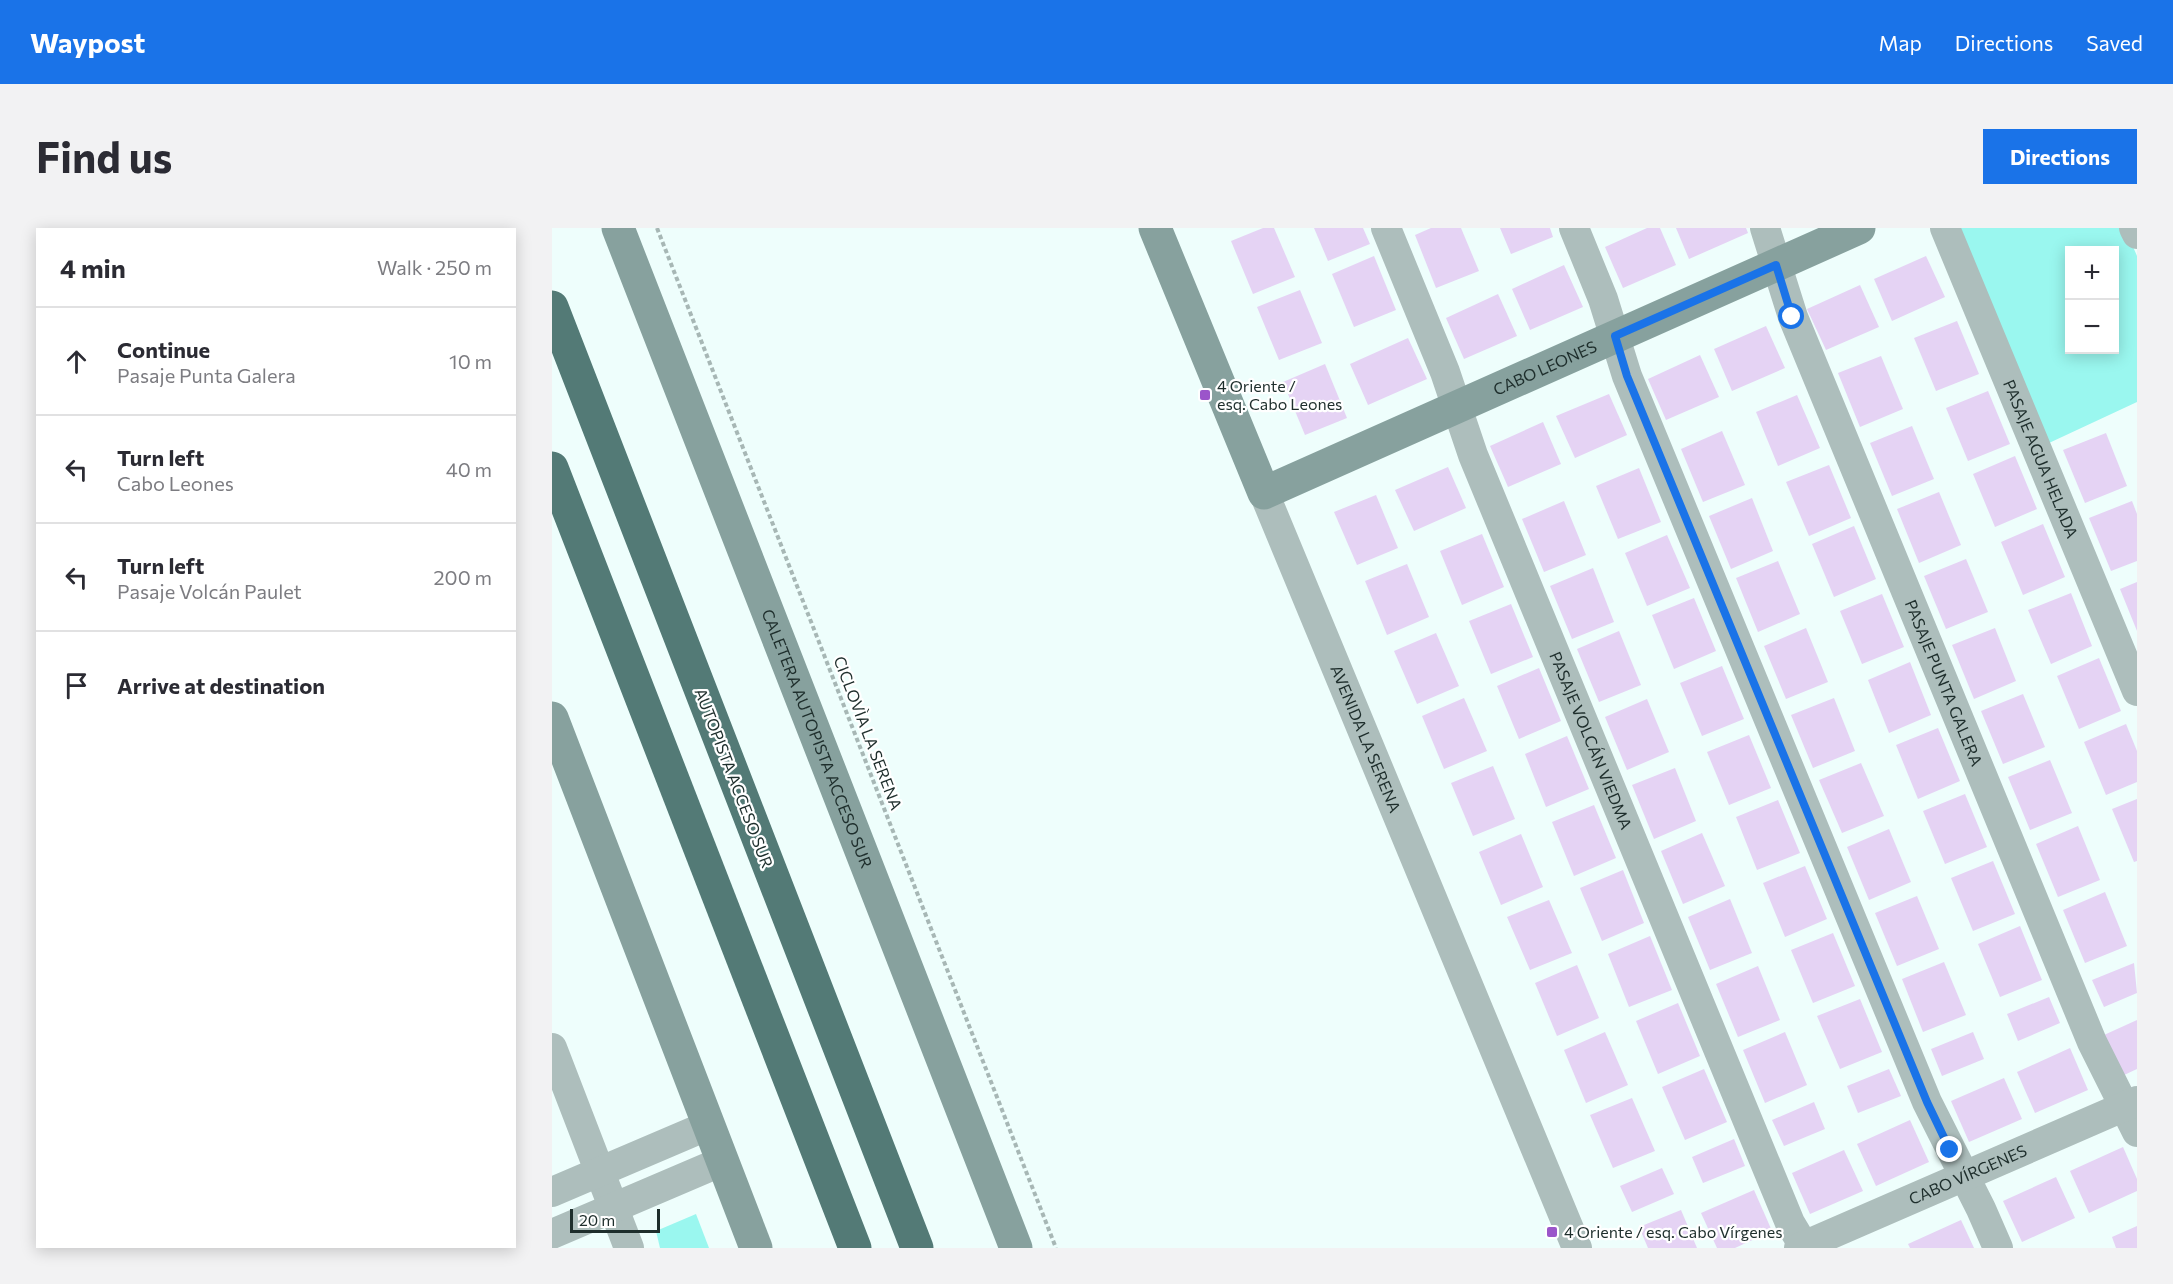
<!DOCTYPE html>
<meta charset="utf-8">
<style>
:root{--surface:#fff;--page:#f2f2f3;--text:#2b2b33;--muted:#7c7c81;--line:#e1e1e2;--accent:#1a73e8}
body{margin:0;font-family:Commissioner,sans-serif;background:var(--page);color:var(--text)}
.controls{position:absolute;right:18px;top:18px;display:grid;overflow:hidden;border-radius:0px;box-shadow:0 3px 15px #0003}
.controls button{width:54px;height:54px;display:grid;place-items:center;padding:0;border:0;border-bottom:2px solid var(--line);background:var(--surface);color:var(--text);font:30px sans-serif}
.scale{position:absolute;left:18px;bottom:15px;width:90px;box-sizing:border-box;padding-left:6px;border:3px solid #1e2e2c;border-top:0;font-size:16px;line-height:21px;white-space:nowrap;color:#1e2e2c;-webkit-text-stroke:4px #fff;paint-order:stroke}
.stop{position:absolute;width:18px;height:18px;margin:-14px;border:4px solid #1a73e8;border-radius:50%;background:#fff}
.stop.end{background:#1a73e8;border-color:#fff;box-shadow:0 2px 6px #0008}
.list{margin:0;padding:0;list-style:none}
h2{display:flex;justify-content:space-between;align-items:center;height:78px;margin:0;padding:0 24px;font-size:26px}
h2 small{font-size:20px;font-weight:400;color:var(--muted)}
.list li{display:grid;grid-template-columns:39px 1fr auto;gap:18px;align-items:center;box-sizing:border-box;height:108px;padding:0 24px;border-top:2px solid var(--line)}
.list b{display:block;font-size:22px;white-space:nowrap}
.list p{margin:0;font-size:20px;white-space:nowrap;color:var(--muted)}
.list em{font-size:20px;font-style:normal;color:var(--muted)}
.icon{flex:none;width:33px;height:33px;fill:none;stroke:currentColor;stroke-width:2;stroke-linecap:round;stroke-linejoin:round}
.map{position:relative;flex:none;width:1585px;height:1020px;overflow:hidden;border-radius:0px}
header{display:flex;align-items:center;gap:36px;box-sizing:border-box;height:84px;padding:0 30px;background:var(--accent);color:#fff}
header strong{font-size:28px}
nav{display:flex;gap:33px;margin-inline-start:auto;font-size:21px}
.intro{display:flex;align-items:center;justify-content:space-between;box-sizing:border-box;height:144px;padding:0 36px}
h1{margin:0;font-size:42px}
.button{padding:15px 27px;border-radius:0px;background:var(--accent);color:#fff;font-size:21px;font-weight:700}
main{display:flex;gap:36px;padding:0 36px}
aside{flex:1;background:var(--surface);border-radius:0px;box-shadow:0 3px 15px #0003}
.map>svg:first-child{display:block}
</style>
<header>
<strong>Waypost</strong>
<nav><a>Map</a><a>Directions</a><a>Saved</a></nav>
</header>
<div class="intro"><h1>Find us</h1><a class="button">Directions</a></div>
<main>
<aside>
<h2>4 min<small>Walk · 250 m</small></h2>
<ul class="list">
<li><svg class="icon" aria-label="ahead" viewBox="0 0 24 24"><path d="M12 20V5M6 11l6-6 6 6"/></svg><div><b>Continue</b><p>Pasaje Punta Galera</p></div><em>10 m</em></li>
<li><svg class="icon" aria-label="left" viewBox="0 0 24 24"><path d="M17 20v-9H6M10 6l-5 5 5 5"/></svg><div><b>Turn left</b><p>Cabo Leones</p></div><em>40 m</em></li>
<li><svg class="icon" aria-label="left" viewBox="0 0 24 24"><path d="M17 20v-9H6M10 6l-5 5 5 5"/></svg><div><b>Turn left</b><p>Pasaje Volcán Paulet</p></div><em>200 m</em></li>
<li><svg class="icon" aria-label="arrive" viewBox="0 0 24 24"><path d="M6 21V4h12l-3 4 3 4H6"/></svg><div><b>Arrive at destination</b></div></li>
</ul>
</aside>
<div class="map">
<svg width="1585" height="1020" viewBox="0 0 1585 1020">
<rect width="100%" height="100%" fill="#eefefc"/>
<g fill="#9af7ef" fill-rule="evenodd">
<path d="M1407,0H1573L1585,28V174L1497,215ZM1518,22H1562V122H1518Z"/>
<path d="M144,986L157,1020H108L104,1003Z"/>
</g>
<g fill="#e5d3f4">
<path d="M711,0H722L743,49L701,66L679,13Z"/>
<path d="M762,0H811L818,16L776,33Z"/>
<path d="M879,0H909L927,43L884,60L863,7Z"/>
<path d="M948,0H998L1001,9L959,26Z"/>
<path d="M1095,0H1108L1124,37L1071,60L1053,19Z"/>
<path d="M1124,0H1194L1196,5L1137,31Z"/>
<path d="M822,28L844,82L802,99L780,46Z"/>
<path d="M1374,28L1393,69L1340,93L1322,51Z"/>
<path d="M1012,37L1031,79L978,102L960,61Z"/>
<path d="M1308,57L1327,99L1274,122L1255,81Z"/>
<path d="M748,62L770,115L727,132L705,79Z"/>
<path d="M946,66L965,108L912,131L894,90Z"/>
<path d="M1405,93L1427,146L1384,163L1362,110Z"/>
<path d="M1214,98L1233,140L1180,163L1162,121Z"/>
<path d="M856,110L875,151L816,177L798,136Z"/>
<path d="M1148,127L1167,169L1114,192L1096,151Z"/>
<path d="M1329,128L1351,181L1308,199L1286,145Z"/>
<path d="M773,136L795,190L753,207L731,154Z"/>
<path d="M1436,163L1458,216L1416,233L1394,180Z"/>
<path d="M1057,166L1075,207L1023,230L1004,188Z"/>
<path d="M1245,167L1268,220L1226,238L1204,184Z"/>
<path d="M991,194L1009,236L956,259L938,218Z"/>
<path d="M1360,198L1382,251L1340,268L1318,215Z"/>
<path d="M1170,203L1193,257L1151,274L1129,221Z"/>
<path d="M1554,205L1575,258L1533,275L1511,222Z"/>
<path d="M1463,228L1485,281L1443,299L1421,246Z"/>
<path d="M1277,237L1299,290L1257,308L1234,254Z"/>
<path d="M896,239L914,280L862,303L843,262Z"/>
<path d="M1087,240L1109,294L1066,311L1044,258Z"/>
<path d="M1387,264L1409,317L1367,335L1345,281Z"/>
<path d="M824,267L846,320L805,337L782,284Z"/>
<path d="M1200,270L1221,323L1179,341L1157,288Z"/>
<path d="M1012,273L1034,327L992,344L970,291Z"/>
<path d="M1580,273L1585,286V333L1559,343L1537,290Z"/>
<path d="M1491,296L1513,349L1471,367L1449,314Z"/>
<path d="M1302,298L1324,351L1282,369L1260,316Z"/>
<path d="M930,306L952,359L910,377L888,323Z"/>
<path d="M1115,307L1138,360L1095,378L1073,325Z"/>
<path d="M1414,331L1436,384L1394,401L1372,348Z"/>
<path d="M1226,333L1248,386L1206,404L1184,350Z"/>
<path d="M855,336L877,389L835,407L813,353Z"/>
<path d="M1041,340L1062,394L1020,411L998,358Z"/>
<path d="M1585,354V403L1568,361Z"/>
<path d="M1519,365L1540,418L1499,436L1476,382Z"/>
<path d="M1330,366L1352,419L1310,436L1288,383Z"/>
<path d="M1142,370L1164,423L1122,441L1100,387Z"/>
<path d="M959,376L981,429L939,446L917,393Z"/>
<path d="M1254,400L1276,454L1234,471L1212,418Z"/>
<path d="M1443,400L1464,453L1422,471L1400,417Z"/>
<path d="M1067,403L1089,457L1047,474L1025,421Z"/>
<path d="M884,405L907,458L865,476L842,423Z"/>
<path d="M1547,430L1569,483L1527,501L1505,448Z"/>
<path d="M1358,434L1379,487L1337,505L1316,452Z"/>
<path d="M1170,438L1192,491L1150,508L1128,455Z"/>
<path d="M987,440L1009,493L967,511L945,458Z"/>
<path d="M1471,466L1493,519L1451,536L1429,483Z"/>
<path d="M912,470L935,523L892,541L870,488Z"/>
<path d="M1282,470L1303,523L1261,540L1239,487Z"/>
<path d="M1095,471L1117,524L1075,542L1053,489Z"/>
<path d="M1574,496L1585,523V554L1554,567L1532,514Z"/>
<path d="M1386,500L1408,553L1366,571L1344,517Z"/>
<path d="M1197,507L1219,560L1177,577L1155,524Z"/>
<path d="M1015,508L1037,561L994,579L973,526Z"/>
<path d="M1498,532L1520,585L1478,602L1456,549Z"/>
<path d="M1309,535L1332,588L1290,605L1267,552Z"/>
<path d="M941,538L963,591L921,608L899,555Z"/>
<path d="M1123,540L1144,593L1102,611L1080,557Z"/>
<path d="M1413,566L1435,619L1393,636L1371,583Z"/>
<path d="M1585,571V633L1582,634L1560,581Z"/>
<path d="M1226,572L1248,625L1205,642L1184,589Z"/>
<path d="M1042,577L1064,630L1022,648L1000,594Z"/>
<path d="M1526,598L1548,652L1506,669L1484,616Z"/>
<path d="M1337,601L1359,654L1317,672L1295,619Z"/>
<path d="M1150,605L1173,658L1131,676L1109,623Z"/>
<path d="M969,606L991,659L949,677L927,624Z"/>
<path d="M1441,633L1463,686L1421,703L1399,650Z"/>
<path d="M1253,638L1275,691L1233,709L1211,655Z"/>
<path d="M1071,642L1092,695L1050,713L1028,660Z"/>
<path d="M1553,664L1575,718L1533,735L1511,682Z"/>
<path d="M1365,668L1387,721L1345,738L1323,685Z"/>
<path d="M1178,671L1200,725L1158,742L1136,689Z"/>
<path d="M997,672L1020,725L978,742L955,689Z"/>
<path d="M1468,698L1490,752L1448,769L1426,716Z"/>
<path d="M1281,705L1303,758L1261,775L1239,722Z"/>
<path d="M1098,708L1120,762L1077,779L1056,726Z"/>
<path d="M1392,734L1414,787L1371,804L1350,751Z"/>
<path d="M1582,735L1585,765L1552,779L1540,752Z"/>
<path d="M1025,737L1047,790L1005,808L983,755Z"/>
<path d="M1206,738L1228,792L1186,809L1164,756Z"/>
<path d="M1497,769L1508,795L1466,813L1455,786Z"/>
<path d="M1308,771L1330,824L1288,841L1265,788Z"/>
<path d="M1126,775L1148,828L1106,846L1084,793Z"/>
<path d="M1585,792V841L1570,848L1552,807Z"/>
<path d="M1053,804L1076,857L1034,875L1012,822Z"/>
<path d="M1233,804L1255,857L1213,875L1191,822Z"/>
<path d="M1421,804L1432,831L1390,848L1379,821Z"/>
<path d="M1518,820L1536,862L1483,885L1465,844Z"/>
<path d="M1152,841L1175,894L1133,912L1110,859Z"/>
<path d="M1337,841L1349,868L1306,885L1295,858Z"/>
<path d="M1452,850L1470,891L1417,914L1399,873Z"/>
<path d="M1080,870L1103,923L1061,940L1038,887Z"/>
<path d="M1262,874L1273,901L1232,918L1220,892Z"/>
<path d="M1358,892L1377,934L1324,958L1305,916Z"/>
<path d="M1182,911L1193,938L1151,955L1140,929Z"/>
<path d="M1571,919L1585,951V963L1537,985L1518,943Z"/>
<path d="M1292,922L1311,963L1258,986L1240,945Z"/>
<path d="M1110,940L1122,966L1080,984L1068,958Z"/>
<path d="M1504,949L1523,990L1470,1014L1451,973Z"/>
<path d="M1202,962L1220,1003L1183,1020H1165L1149,985Z"/>
<path d="M1129,982L1145,1020H1096L1087,999Z"/>
<path d="M1409,992L1422,1020H1358L1356,1016Z"/>
<path d="M1585,998V1020H1564L1560,1009Z"/>
</g>
<g fill="none" stroke-linecap="round" stroke-linejoin="round">
<path stroke="#a7b7b5" stroke-width="4" stroke-dasharray="4.5 3" stroke-linecap="butt" d="M105,0L504,1020"/>
<g stroke="#adbebc" stroke-width="30">
<path id="s1" d="M834,0L893,144L921,227L1238,995L1253,1020"/>
<path d="M1022,0L1051,71L1075,148L1375,874L1429,981L1446,1020"/>
<path id="s2" d="M1213,0L1241,89L1540,814L1585,904"/>
<path id="s3" d="M1393,0L1585,463"/>
<path d="M1582,0L1585,6"/>
<path id="s4" d="M712,265L1025,1020"/>
<path d="M0,820L77,1020"/>
<path d="M0,964L157,897"/>
<path d="M0,1006L171,933"/>
<path id="s5" d="M1247,1020L1585,873"/>
</g>
<g stroke="#87a19e" stroke-width="33">
<path id="s6" d="M66,0L464,1020"/>
<path id="s7" d="M603,0L712,265L1307,0"/>
<path d="M0,490L204,1020"/>
</g>
<g stroke="#537a76" stroke-width="33">
<path d="M0,79L365,1020"/>
<path d="M0,240L303,1020"/>
</g>
</g>
<g fill="none" stroke-linecap="round" stroke-linejoin="round">
<path stroke="#1a73e8" stroke-width="8" d="M1240,89L1224,37L1063,108L1075,148L1375,874L1398,922"/>
</g>
<g fill="#9b55ca" stroke="#fff" stroke-width="2">
<rect x="647" y="161" width="12" height="12" rx="3"/>
<rect x="994" y="998" width="12" height="12" rx="3"/>
</g>
<g text-anchor="middle" stroke-width="4.5" stroke-linejoin="round" paint-order="stroke">
<g font-size="16" fill="#1e2e2c" stroke="#fff">
<text dy="6" stroke="none"><textPath href="#s7" startOffset="594">CABO LEONES</textPath></text>
<text dy="6" stroke="none"><textPath href="#s3" startOffset="250">PASAJE AGUA HELADA</textPath></text>
<text dy="6" stroke="none"><textPath href="#s2" startOffset="489">PASAJE PUNTA GALERA</textPath></text>
<text transform="translate(316 505) rotate(69)" y="6">CICLOVÌA LA SERENA</text>
<text dy="6" stroke="none"><textPath href="#s6" startOffset="548">CALETERA AUTOPISTA ACCESO SUR</textPath></text>
<text dy="6" stroke="none"><textPath href="#s4" startOffset="266">AVENIDA LA SERENA</textPath></text>
<text dy="6" stroke="none"><textPath href="#s1" startOffset="552">PASAJE VOLCÁN VIEDMA</textPath></text>
<text transform="translate(182 550) rotate(69)" y="6">AUTOPISTA ACCESO SUR</text>
<text dy="6" stroke="none"><textPath href="#s5" startOffset="184">CABO VÍRGENES</textPath></text>
</g>
<g font-size="16" fill="#1e2e2c" stroke="#fff" text-anchor="start">
<text x="665" y="164">4 Oriente /<tspan x="665" dy="18">esq. Cabo Leones</tspan></text>
<text x="1012" y="1010">4 Oriente / esq. Cabo Vírgenes</text>
</g>
</g>
</svg>
<div class="controls">
<button>+</button>
<button>−</button>
</div>
<div class="scale">20 m</div>
<div class="stop" style="left:1240px;top:89px"></div>
<div class="stop end" style="left:1398px;top:922px"></div>
</div>
</main>
